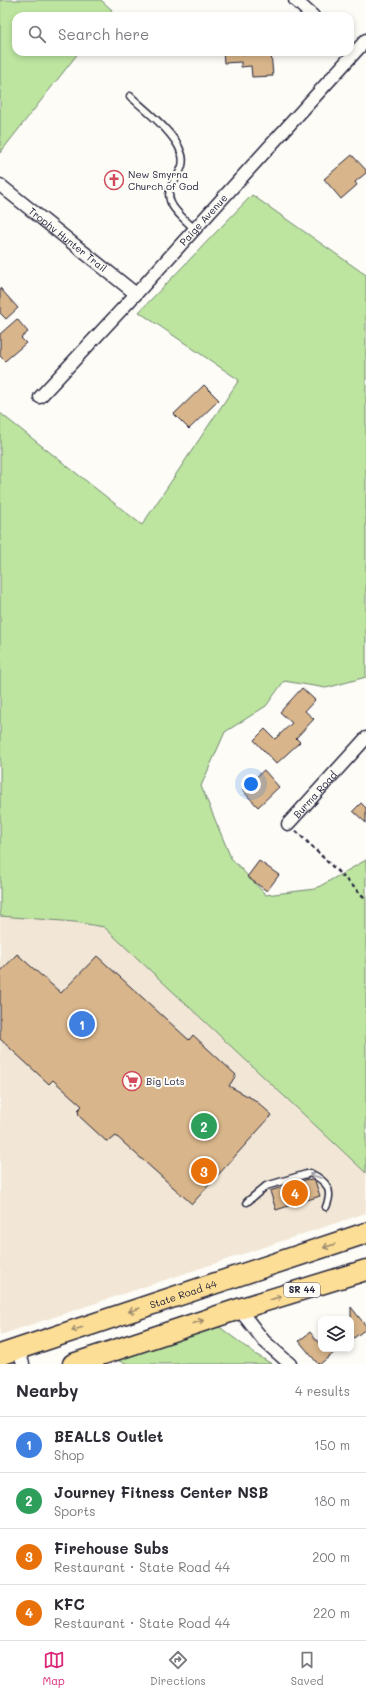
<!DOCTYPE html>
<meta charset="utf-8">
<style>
:root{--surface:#fff;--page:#f2f2f3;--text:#2b2b33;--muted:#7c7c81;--line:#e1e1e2;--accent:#db2777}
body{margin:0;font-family:Mali,sans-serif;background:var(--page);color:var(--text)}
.controls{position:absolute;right:12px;bottom:12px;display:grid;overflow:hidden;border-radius:8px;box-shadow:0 2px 6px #0003}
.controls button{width:36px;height:36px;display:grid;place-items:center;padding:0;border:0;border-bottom:1px solid var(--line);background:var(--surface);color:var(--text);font:20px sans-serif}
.you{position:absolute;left:251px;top:784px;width:14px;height:14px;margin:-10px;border:3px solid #fff;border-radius:50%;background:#1a73e8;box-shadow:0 0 0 6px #1a73e833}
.badge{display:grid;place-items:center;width:26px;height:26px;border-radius:50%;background:var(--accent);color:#fff;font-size:13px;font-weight:700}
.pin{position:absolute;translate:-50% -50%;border:2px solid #fff;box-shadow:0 1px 4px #0006}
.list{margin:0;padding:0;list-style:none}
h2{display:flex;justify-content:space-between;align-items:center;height:52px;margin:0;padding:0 16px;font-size:17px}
h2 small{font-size:13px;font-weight:400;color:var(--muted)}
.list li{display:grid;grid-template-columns:26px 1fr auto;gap:12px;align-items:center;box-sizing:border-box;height:56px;padding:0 16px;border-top:1px solid var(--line)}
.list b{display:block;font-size:15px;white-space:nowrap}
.list p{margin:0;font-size:13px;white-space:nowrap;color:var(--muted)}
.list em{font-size:13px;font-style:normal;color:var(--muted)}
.icon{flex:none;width:22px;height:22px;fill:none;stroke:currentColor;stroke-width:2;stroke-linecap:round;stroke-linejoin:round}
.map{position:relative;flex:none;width:366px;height:1364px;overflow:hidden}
.search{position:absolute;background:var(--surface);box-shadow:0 2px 6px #0003;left:12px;right:12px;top:12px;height:44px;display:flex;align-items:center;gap:10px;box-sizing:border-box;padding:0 14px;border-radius:12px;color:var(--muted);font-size:15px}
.sheet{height:276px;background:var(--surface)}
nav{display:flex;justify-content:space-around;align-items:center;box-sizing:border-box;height:56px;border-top:1px solid var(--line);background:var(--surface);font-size:11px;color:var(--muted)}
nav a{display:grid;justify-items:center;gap:2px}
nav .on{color:var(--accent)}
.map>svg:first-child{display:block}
</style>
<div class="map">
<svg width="366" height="1364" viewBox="0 0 366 1364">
<rect width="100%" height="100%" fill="#fdfcf7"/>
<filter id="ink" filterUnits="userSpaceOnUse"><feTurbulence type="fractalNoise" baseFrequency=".025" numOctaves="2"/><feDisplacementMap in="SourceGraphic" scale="8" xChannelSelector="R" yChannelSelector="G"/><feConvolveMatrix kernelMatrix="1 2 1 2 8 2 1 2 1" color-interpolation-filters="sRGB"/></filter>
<g filter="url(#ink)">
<path fill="#f2e7d6" d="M0,916L75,922L104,926L366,1173V1213L0,1335Z"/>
<g fill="#bde5a0" stroke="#70846e">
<path d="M0,0H101L112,10L107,16H16V52H79L0,153Z"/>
<path d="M252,195L366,275V677L326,688L284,681L266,706L225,732L201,786L231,858L266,895L315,889L366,860V1173L104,927L75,922L0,916V413L142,525L239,380L139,312Z"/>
<path d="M217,1325L255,1354L272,1364H129L113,1359Z"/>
</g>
<g fill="#d8b58a" stroke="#22223b">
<path d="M223,52H242V54L271,52L273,76L252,77L251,66L241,67V62L224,63Z"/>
<path d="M352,155L366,170V173L355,182L357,185L341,199L324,179Z"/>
<path d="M0,288L18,308L6,319L0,313Z"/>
<path d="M17,319L28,332L21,338L26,343L5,361L0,356V334Z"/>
<path d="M204,385L219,400L189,429L174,414Z"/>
<path d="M302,688L315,700L305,711L314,719L296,738L300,742L276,764L254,740L265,729L275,739L292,723L280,712Z"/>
<path d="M264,770L279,787L258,807L242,790Z"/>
<path d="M361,803L366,808V823L353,811Z"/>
<path d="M259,861L279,875L267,891L247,877Z"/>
<path d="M17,954L61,993L97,956L189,1040L193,1035L236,1075L229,1086L255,1100L272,1115L192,1204L116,1136L111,1140L106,1141L79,1116L78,1110L82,1106L53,1080L49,1084L0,1039V972Z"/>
<path d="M308,1179L315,1181L320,1196L276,1210L270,1191Z"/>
<path d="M351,1307L366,1326V1329L351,1340Z"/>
<path d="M310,1332L321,1346V1349H339L320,1364H318L299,1341Z"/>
</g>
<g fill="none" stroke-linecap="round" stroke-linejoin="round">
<g stroke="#22223b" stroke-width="9">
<g id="lane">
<path d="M130,96C145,110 174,132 181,152C190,175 160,183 172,205C177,214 188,222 195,230"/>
<path d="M247,1202L266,1186L310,1173C326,1181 334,1189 326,1207"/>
</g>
</g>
<g stroke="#22223b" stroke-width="15">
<g id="street">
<path d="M295,0L313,16"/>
<path id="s1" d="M0,185L136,294"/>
<path id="s2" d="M40,397L136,294L366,40"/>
<path id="s3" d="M288,824L366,738"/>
<path d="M239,1309L264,1341L290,1364"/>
<path d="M18,1349L23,1364"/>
</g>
</g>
<g stroke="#22223b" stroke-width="23">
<g id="primary">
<path id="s4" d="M0,1355L366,1233"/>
<path d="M73,1364L239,1309L366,1270"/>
</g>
</g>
<path stroke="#22223b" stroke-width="2.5" stroke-dasharray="4 3" stroke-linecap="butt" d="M296,831L366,899"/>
<use href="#lane" stroke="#fdfcf7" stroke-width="6"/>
<use href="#street" stroke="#fdfcf7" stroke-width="12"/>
<use href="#primary" stroke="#fdde96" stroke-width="20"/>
</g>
<defs><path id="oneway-shaft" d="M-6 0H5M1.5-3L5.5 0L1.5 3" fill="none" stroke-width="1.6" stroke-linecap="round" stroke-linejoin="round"/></defs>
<use stroke="#9a9aa2" href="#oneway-shaft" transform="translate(315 1176) rotate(-160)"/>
<g stroke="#9a896d">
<use href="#oneway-shaft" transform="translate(329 1246) rotate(162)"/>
<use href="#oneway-shaft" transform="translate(276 1298) rotate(-17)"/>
<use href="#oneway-shaft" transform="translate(134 1310) rotate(162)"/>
<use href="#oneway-shaft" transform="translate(198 1322) rotate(-18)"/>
<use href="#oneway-shaft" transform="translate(77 1329) rotate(162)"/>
</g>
</g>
<defs>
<g id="church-ring" transform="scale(1)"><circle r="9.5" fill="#fdfcf7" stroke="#d1495b" stroke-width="1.5"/><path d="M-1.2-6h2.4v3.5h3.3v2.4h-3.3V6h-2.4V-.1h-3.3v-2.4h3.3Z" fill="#d1495b"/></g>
<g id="supermarket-ring" transform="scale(1)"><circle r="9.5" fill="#fdfcf7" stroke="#d1495b" stroke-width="1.5"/><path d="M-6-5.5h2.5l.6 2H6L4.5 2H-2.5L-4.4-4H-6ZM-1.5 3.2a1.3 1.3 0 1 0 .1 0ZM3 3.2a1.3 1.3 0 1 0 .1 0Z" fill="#d1495b"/></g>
</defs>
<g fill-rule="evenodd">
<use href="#church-ring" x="114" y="180"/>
<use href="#supermarket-ring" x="132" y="1081"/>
</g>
<g text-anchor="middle" stroke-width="4" stroke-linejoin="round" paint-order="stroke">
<rect fill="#fdfcf7" stroke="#646373" stroke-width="1" x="284" y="1283" width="36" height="14" rx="3"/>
<g font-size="9" font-weight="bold" fill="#22223b">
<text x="302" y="1293">SR 44</text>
</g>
<g font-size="10" fill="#22223b" stroke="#fdfcf7" text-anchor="start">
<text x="128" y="178">New Smyrna<tspan x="128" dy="12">Church of God</tspan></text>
<text x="146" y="1085">Big Lots</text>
</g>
<g font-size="10" fill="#22223b" stroke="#fdfcf7">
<text dy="4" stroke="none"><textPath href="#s2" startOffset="241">Paige Avenue</textPath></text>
<text dy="4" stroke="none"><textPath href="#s1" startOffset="87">Trophy Hunter Trail</textPath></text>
<text dy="4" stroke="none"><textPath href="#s3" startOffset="40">Burma Road</textPath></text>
<text dy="4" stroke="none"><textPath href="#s4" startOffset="193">State Road 44</textPath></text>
</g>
</g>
</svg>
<div class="controls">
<button><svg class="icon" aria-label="layers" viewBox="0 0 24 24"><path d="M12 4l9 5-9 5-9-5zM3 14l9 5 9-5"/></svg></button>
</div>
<div class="you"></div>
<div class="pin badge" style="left:82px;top:1024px;background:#3f7fe0">1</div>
<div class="pin badge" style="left:204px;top:1126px;background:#2e9e5b">2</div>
<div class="pin badge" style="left:204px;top:1171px;background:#e8710a">3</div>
<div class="pin badge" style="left:295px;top:1193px;background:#e8710a">4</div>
<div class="search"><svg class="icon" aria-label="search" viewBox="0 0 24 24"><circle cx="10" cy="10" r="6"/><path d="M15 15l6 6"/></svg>Search here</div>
</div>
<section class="sheet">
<h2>Nearby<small>4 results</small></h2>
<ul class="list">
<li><span class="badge" style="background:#3f7fe0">1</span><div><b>BEALLS Outlet</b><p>Shop</p></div><em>150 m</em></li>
<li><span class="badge" style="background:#2e9e5b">2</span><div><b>Journey Fitness Center NSB</b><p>Sports</p></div><em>180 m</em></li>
<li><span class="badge" style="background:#e8710a">3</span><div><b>Firehouse Subs</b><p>Restaurant · State Road 44</p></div><em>200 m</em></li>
<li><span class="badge" style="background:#e8710a">4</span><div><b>KFC</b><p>Restaurant · State Road 44</p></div><em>220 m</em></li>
</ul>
</section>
<nav>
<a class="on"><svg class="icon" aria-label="map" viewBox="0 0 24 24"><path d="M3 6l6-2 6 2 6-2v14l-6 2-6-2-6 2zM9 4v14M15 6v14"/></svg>Map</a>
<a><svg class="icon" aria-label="directions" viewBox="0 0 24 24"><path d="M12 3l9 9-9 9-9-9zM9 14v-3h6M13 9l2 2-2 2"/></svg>Directions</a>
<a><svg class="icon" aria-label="saved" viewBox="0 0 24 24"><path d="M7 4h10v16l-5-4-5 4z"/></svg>Saved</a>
</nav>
